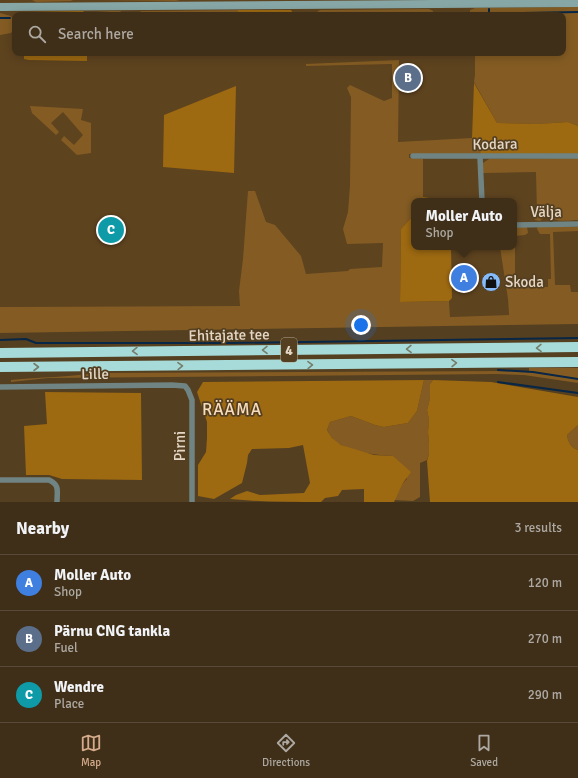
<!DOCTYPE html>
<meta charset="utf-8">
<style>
:root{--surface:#3f2f19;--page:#463722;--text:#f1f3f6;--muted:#ada9a2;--line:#584a38;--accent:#d6ab8b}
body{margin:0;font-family:Signika,sans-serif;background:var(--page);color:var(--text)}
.you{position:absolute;left:361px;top:325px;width:14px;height:14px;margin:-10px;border:3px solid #fff;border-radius:50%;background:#1a73e8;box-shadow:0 0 0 6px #1a73e833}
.badge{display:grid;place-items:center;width:26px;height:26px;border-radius:50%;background:var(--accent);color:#fff;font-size:13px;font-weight:700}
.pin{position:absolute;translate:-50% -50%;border:2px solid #fff;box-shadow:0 1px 4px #0006}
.popup{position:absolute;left:411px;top:198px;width:106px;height:52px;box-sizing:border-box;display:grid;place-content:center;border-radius:8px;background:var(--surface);filter:drop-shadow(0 1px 3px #0005);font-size:13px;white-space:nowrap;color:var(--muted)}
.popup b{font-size:15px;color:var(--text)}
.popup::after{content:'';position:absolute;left:50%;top:100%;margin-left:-8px;border:8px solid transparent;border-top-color:var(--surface)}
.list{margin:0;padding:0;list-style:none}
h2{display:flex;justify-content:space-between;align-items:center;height:52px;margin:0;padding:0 16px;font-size:17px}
h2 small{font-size:13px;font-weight:400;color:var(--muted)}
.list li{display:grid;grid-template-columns:26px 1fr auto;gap:12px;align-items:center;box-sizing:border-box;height:56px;padding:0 16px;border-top:1px solid var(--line)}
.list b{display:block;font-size:15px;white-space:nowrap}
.list p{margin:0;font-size:13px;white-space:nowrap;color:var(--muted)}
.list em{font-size:13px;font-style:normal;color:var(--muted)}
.icon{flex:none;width:22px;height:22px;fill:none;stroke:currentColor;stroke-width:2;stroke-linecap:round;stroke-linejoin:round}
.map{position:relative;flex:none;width:578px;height:502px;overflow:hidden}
.search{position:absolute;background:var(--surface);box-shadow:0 2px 10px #0003;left:12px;right:12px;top:12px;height:44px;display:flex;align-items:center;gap:10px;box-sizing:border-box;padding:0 14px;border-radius:8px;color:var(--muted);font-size:15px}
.sheet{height:220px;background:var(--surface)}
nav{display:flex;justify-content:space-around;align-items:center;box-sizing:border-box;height:56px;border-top:1px solid var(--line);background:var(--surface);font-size:11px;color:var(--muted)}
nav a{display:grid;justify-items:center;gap:2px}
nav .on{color:var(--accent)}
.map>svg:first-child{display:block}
</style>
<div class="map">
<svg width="578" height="502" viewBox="0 0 578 502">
<rect width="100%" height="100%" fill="#543f21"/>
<path fill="#5e431f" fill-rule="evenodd" d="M0,0H578V299H508L509,315L450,317L449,301L232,306L0,307ZM15,15H563V53H15ZM414,201H514V247H414Z"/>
<g fill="#845c23">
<path d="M32,0H73L71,1L36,2Z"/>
<path d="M96,0H180L176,1Z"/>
<path d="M578,7V126L568,122L537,124L497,123L474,82L475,75V53H563V15H470V10L475,8Z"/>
<path d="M429,9L433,11L434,15H312L320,10Z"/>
<path d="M238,10V15H137L141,11Z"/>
<path d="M111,11H120L125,15H92L95,12Z"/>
<path d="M0,13L11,16C14,22 15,27 11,33L0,35Z"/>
<path d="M399,60L398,142L472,138L481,154H409V158L423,159V197L418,201H414L411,218L401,229L400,302L449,301L450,317L509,315L508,299L500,247H514V227H527L528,233L525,235L515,236V287H548V279H551L550,234H540L537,229L538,226L578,227V231L553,232L555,285H570L571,292H578V324L0,333V307L240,306L239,291L243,259L248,191H255L266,222L275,225L301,256L306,274L348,271L350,269L382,267L383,243L347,244L343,229L348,212L350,186L351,97L347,88L350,85L384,101L392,98V64L306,66V64Z"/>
<path d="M30,106L83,109L81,120L91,123V153L77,155L61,140L64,136L74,145L83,135L63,112L51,123L59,132L56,135L32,113Z"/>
<path d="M578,158V220C569,220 553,224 549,214H544L543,218L540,221L535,220L532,214L537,213L536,172L483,173V163L489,159Z"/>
<path d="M529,368H578V383L524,375L496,374L48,378L11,382V380C40,377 69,377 98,373L529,371Z"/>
<path d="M424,380H433L430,384V398L427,410L429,420L428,432L429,443V454L427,460L420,463V497L413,501L394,500L403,483L407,479L393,456C376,455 344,452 332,438C330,436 329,432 327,430L330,422L351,416L375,425L384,427L408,423L417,411Z"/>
<path d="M578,425V450C571,448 568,442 567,435Z"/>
</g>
<g fill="#9d6911">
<path d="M238,10H291L294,15H238Z"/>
<path d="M83,11L86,15H26L30,12Z"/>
<path d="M24,53H87V61L29,60L24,59Z"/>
<path d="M474,83L497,123L537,124L568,122L578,126V154H481L472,138Z"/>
<path d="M236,86L234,173L163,167L164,115Z"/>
<path d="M423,197L435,199H478V201H418Z"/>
<path d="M414,204V247H451L452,298L449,301L400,302L401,229L411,218L412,205Z"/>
<path d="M424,380L417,411L408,423L384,427L375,425L351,416L330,422L327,430L332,438L341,445L374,455L393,456L411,472L403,483L394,502H364V489L342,490L338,496L325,498L321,502C290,502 260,502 230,499L236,495L247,491L260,495L304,493L310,483L303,445L289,448L252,449L248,455L247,463L242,483L214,499L198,496V465L206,452L207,438V422L197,392L203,382Z"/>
<path d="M433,380L491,382L578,397V425L567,435C568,442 571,448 578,450V502H430L427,461L429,454V443L428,432L429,420L427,410L430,398V384Z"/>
<path d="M45,392L141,393L142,480L62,479L49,475H26L24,426L47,424Z"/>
</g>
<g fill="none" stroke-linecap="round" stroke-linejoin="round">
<g stroke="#082645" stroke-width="2">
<path d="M489,9V13"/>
<path d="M471,14L578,12"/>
<path d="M332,15L430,13"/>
<path d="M0,18H10"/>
<path d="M0,340L26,339L36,343H229L578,338"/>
<path d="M498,370L533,372L578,379"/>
<path d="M498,382L578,393"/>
</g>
<g stroke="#6f8483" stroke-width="5.5">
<path d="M413,156H578"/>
<path d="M480,157L482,201"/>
<path d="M514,225L578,224"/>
<path d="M0,387L172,385L185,386L188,390L192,400V502"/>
<path d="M0,480H49C60,485 57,491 57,502"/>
</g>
<path stroke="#86a7a6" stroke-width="8" d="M0,7L578,3"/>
<g stroke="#a7dbd9" stroke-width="10">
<path d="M0,353L578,347"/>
<path d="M0,367L578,362"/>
</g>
</g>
<defs><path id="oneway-chevron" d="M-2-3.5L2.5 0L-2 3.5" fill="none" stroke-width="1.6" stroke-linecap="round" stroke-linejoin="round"/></defs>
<g stroke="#757d6b">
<use href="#oneway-chevron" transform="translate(539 348) rotate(179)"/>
<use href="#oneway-chevron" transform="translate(409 349) rotate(179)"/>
<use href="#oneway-chevron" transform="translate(265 350) rotate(179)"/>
<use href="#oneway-chevron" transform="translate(135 351) rotate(179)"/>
<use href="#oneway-chevron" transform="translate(454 363) rotate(-1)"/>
<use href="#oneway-chevron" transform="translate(310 365) rotate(-1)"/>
<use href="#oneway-chevron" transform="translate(180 366) rotate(-1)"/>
<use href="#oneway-chevron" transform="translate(36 367)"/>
</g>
<defs>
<g id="shop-disc" transform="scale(1)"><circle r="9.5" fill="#85bbfb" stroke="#543f21"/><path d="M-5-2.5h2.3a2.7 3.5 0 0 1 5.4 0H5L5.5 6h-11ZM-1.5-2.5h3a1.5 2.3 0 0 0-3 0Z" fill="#111"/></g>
</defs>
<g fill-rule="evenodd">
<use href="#shop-disc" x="491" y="282"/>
</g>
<g text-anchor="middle" stroke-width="3.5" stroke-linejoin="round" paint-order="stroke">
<rect fill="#543f21" stroke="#b9a994" stroke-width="1" x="281" y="338" width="16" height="24" rx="3"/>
<g font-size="14" font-weight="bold" fill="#e4d7c6">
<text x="289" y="355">4</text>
</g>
<g font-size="15" fill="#e4d7c6" stroke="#543f21">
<text transform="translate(495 144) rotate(-1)" y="5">Kodara</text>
<text x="546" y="217">Välja</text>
<text transform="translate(229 335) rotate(-1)" y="5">Ehitajate tee</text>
<text transform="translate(95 374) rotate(-1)" y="5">Lille</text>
<text transform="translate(180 446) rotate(-90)" y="5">Pirni</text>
</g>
<g font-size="15" fill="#e4d7c6" stroke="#543f21" text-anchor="start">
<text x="505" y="287">Skoda</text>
</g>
<g font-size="17" letter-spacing="1" fill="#f8ddbb" stroke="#543f21">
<text x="232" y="415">RÄÄMA</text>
</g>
</g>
</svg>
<div class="you"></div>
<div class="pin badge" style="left:464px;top:278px;background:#3f7fe0">A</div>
<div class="popup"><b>Moller Auto</b>Shop</div>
<div class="pin badge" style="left:408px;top:78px;background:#5c6f8a">B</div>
<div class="pin badge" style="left:111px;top:230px;background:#0f9aa8">C</div>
<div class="search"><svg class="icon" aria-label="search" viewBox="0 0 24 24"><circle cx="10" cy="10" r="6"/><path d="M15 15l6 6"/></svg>Search here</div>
</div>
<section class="sheet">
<h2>Nearby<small>3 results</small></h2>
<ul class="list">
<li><span class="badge" style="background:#3f7fe0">A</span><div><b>Moller Auto</b><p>Shop</p></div><em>120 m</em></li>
<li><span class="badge" style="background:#5c6f8a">B</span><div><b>Pärnu CNG tankla</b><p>Fuel</p></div><em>270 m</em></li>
<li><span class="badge" style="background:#0f9aa8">C</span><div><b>Wendre</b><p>Place</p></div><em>290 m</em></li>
</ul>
</section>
<nav>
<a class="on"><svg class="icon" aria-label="map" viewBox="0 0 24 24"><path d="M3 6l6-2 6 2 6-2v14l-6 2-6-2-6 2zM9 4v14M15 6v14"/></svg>Map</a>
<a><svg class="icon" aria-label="directions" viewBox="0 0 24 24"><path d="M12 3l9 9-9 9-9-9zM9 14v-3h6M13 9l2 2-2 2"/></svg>Directions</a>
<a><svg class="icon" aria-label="saved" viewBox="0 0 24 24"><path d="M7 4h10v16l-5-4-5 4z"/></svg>Saved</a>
</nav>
